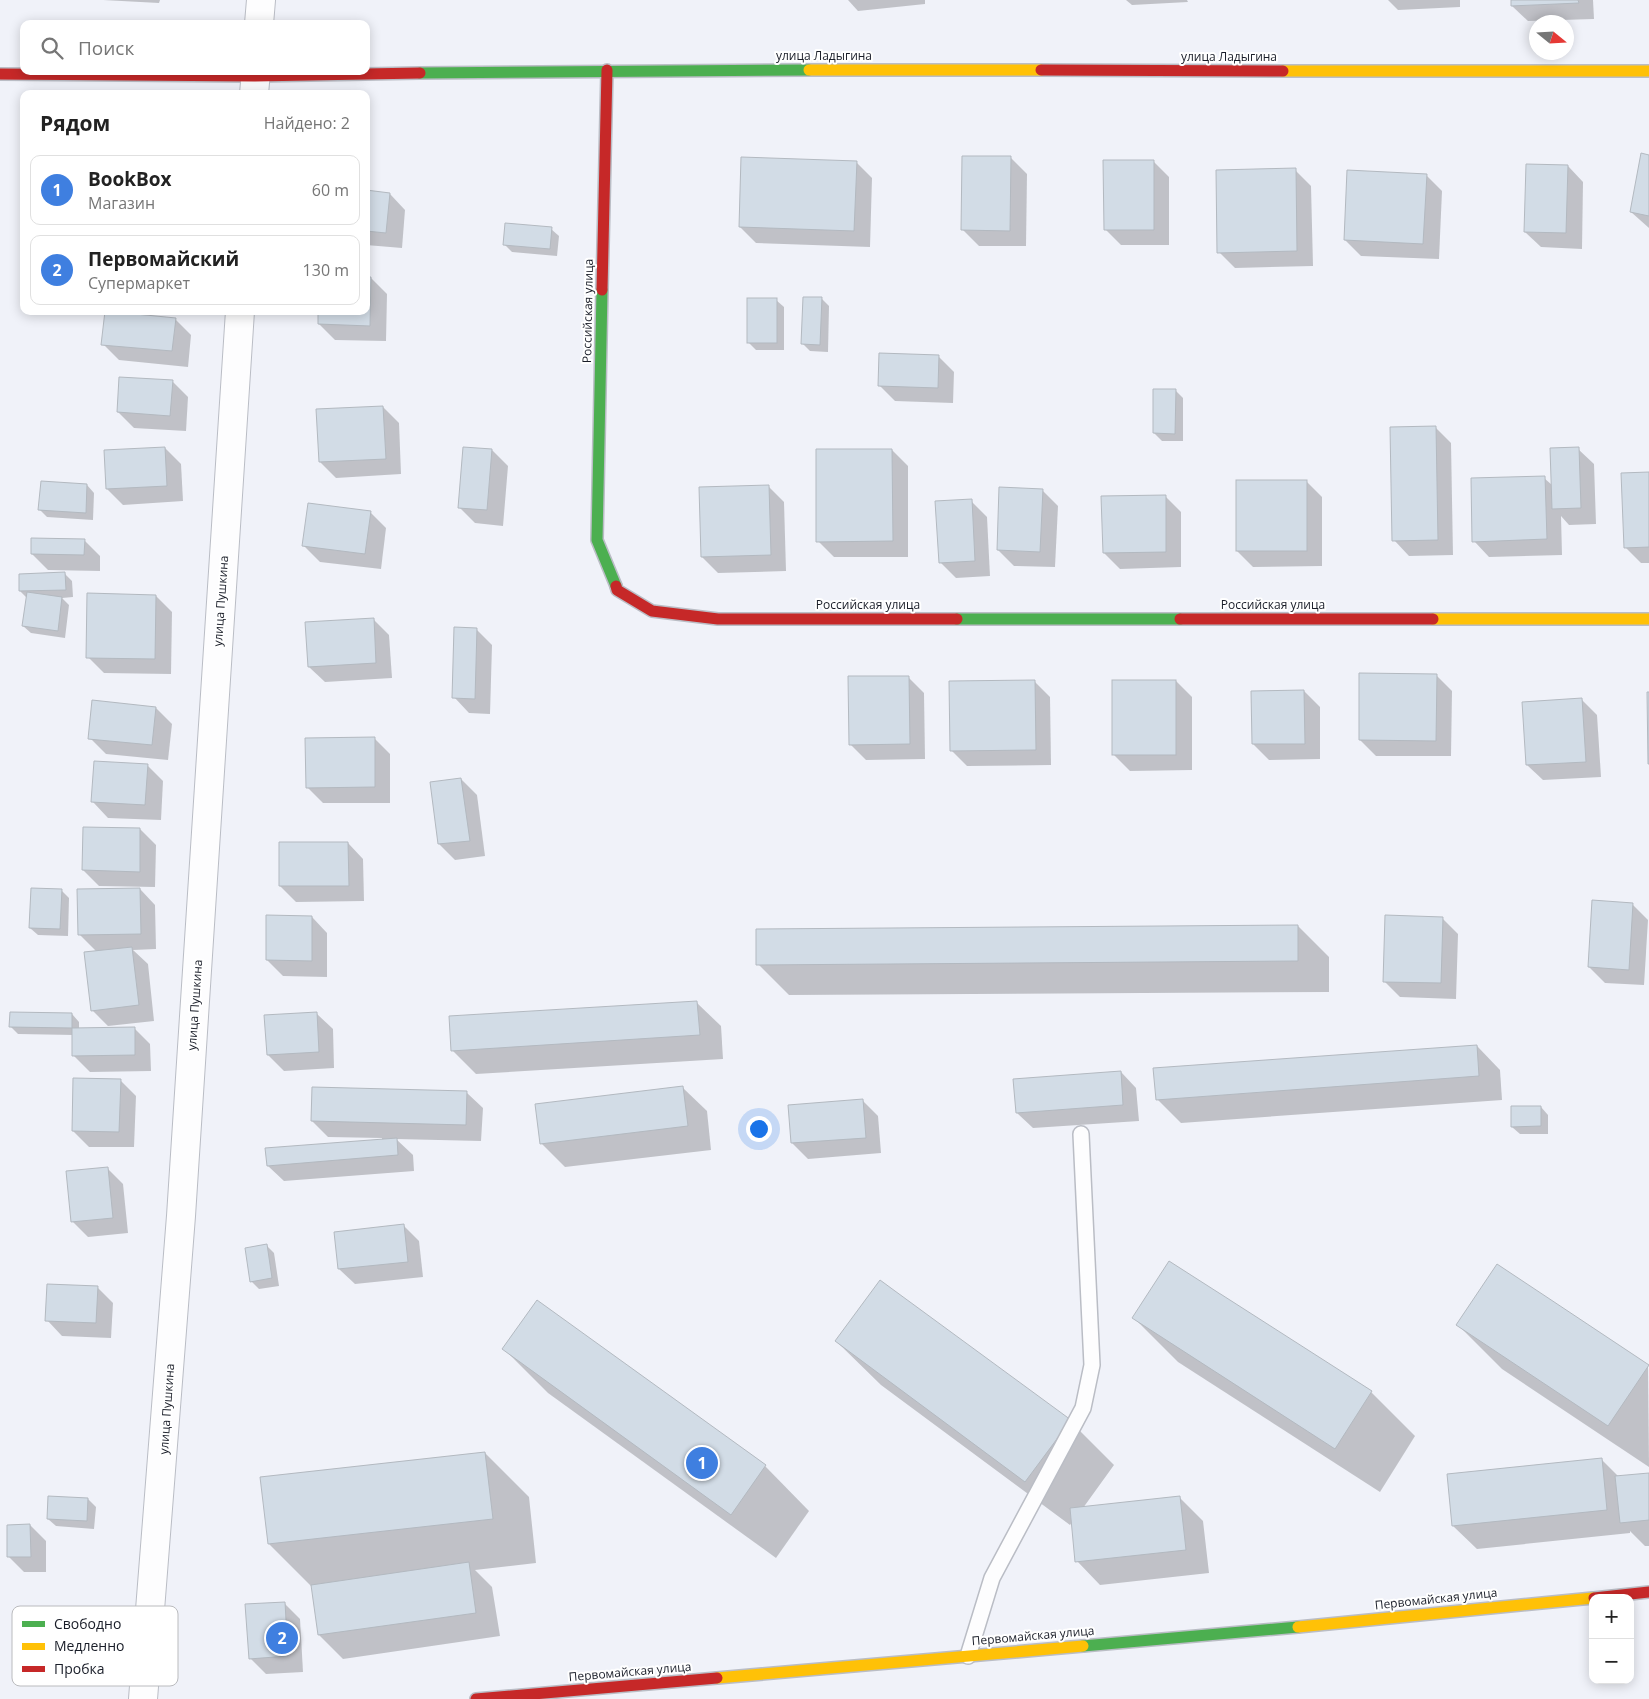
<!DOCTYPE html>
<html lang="ru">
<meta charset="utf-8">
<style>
:root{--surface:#fff;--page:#f2f2f2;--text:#222;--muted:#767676;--line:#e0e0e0;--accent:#d93025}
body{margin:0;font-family:"Open Sans",sans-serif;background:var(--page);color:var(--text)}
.controls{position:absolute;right:15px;bottom:15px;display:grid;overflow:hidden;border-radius:10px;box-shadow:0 2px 12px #0003}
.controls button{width:45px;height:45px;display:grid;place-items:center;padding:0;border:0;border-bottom:1px solid var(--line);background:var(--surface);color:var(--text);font:25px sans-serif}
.compass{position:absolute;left:1529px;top:15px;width:45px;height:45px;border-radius:50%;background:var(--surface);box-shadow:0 2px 12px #0003;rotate:108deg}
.you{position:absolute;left:758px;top:1128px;width:18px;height:18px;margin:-12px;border:4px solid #fff;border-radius:50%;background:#1a73e8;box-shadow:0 0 0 8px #1a73e833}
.badge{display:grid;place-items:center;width:32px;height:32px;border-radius:50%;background:var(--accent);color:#fff;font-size:16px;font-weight:700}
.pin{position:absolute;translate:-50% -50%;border:2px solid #fff;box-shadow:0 1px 5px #0006}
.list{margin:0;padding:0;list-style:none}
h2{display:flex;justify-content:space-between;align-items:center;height:65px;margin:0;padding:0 20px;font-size:21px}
h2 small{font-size:16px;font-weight:400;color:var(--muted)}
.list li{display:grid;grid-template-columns:32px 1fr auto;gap:15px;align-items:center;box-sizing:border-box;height:70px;margin:0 10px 10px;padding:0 10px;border:1px solid var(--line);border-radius:10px}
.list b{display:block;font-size:19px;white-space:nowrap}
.list p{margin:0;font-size:16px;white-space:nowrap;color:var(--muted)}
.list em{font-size:16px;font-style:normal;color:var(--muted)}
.icon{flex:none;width:28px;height:28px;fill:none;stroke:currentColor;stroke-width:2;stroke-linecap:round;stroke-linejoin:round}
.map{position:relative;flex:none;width:1649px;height:1699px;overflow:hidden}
.search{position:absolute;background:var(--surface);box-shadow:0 2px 12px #0003;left:20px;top:20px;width:350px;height:55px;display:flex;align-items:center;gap:12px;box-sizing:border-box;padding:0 18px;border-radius:10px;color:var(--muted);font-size:19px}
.panel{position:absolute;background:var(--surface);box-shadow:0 2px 12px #0003;left:20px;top:90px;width:350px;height:225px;border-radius:10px}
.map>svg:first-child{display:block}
</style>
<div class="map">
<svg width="1649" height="1699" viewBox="0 0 1649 1699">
<rect width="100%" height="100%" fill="#f0f2f9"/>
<g fill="#0003">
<path d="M103,0H160L159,3Z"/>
<path d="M848,0H925V4L858,11Z"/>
<path d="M1126,0H1187L1188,2L1132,5Z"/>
<path d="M1388,0H1460V7L1398,10Z"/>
<path d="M1512,0H1593L1594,19L1528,21L1512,6Z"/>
<path d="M1649,156V228L1631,212Z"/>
<path d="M1011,158L1027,174L1026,246H979L963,230Z"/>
<path d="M1153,161L1169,177V245H1121L1105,229Z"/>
<path d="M856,162L872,178L870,247L756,243L740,227Z"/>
<path d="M1568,166L1583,182L1582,249L1541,247L1525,232Z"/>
<path d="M1295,170L1311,186L1313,266L1235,268L1219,252Z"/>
<path d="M1426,175L1442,191L1439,259L1361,256L1345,240Z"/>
<path d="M366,192L390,194L405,210L402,248L366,245Z"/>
<path d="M551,229L559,236L557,256L512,252L504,244Z"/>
<path d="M371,278L387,294L386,341L335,340L319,324L366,311Z"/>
<path d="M821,298L829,306L828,352L810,351L803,344Z"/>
<path d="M776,300L784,307V350H756L748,342Z"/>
<path d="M175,319L191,335L188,367L119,360L103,344Z"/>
<path d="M938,356L954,372L953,403L895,401L879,385Z"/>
<path d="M172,381L188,397L186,431L134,428L118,412Z"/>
<path d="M1175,390L1183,398V441H1162L1154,433Z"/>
<path d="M383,407L399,423L401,474L336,478L320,462Z"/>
<path d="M1435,427L1451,443L1453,555L1409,556L1394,540Z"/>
<path d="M165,448L181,464L183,501L123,505L107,489Z"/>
<path d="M1578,449L1594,464L1596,524L1569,525L1561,516L1562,555L1489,557L1474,541L1544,478L1552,485Z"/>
<path d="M492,450L508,466L503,526L475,523L459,507Z"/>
<path d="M892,450L908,466V557H834L818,541Z"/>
<path d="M1649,473V563H1641L1625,547Z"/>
<path d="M1306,481L1322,497V566L1253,567L1237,551Z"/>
<path d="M87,485L94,493L93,520L47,517L40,510Z"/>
<path d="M768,486L784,502L786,571L718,573L702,557Z"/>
<path d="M1042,490L1058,506L1055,567L1014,566L998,550Z"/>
<path d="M1165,496L1181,512V567L1120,569L1104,553Z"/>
<path d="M971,501L987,517L990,576L956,578L940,562Z"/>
<path d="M370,512L386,528L381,569L320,562L304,546Z"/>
<path d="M84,540L100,556V571L48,570L32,554Z"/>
<path d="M65,574L72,581L73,597L62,598L69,605L65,638L31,633L23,626L27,598L20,591Z"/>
<path d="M156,596L172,612L171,674L104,673L88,657Z"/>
<path d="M373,619L389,635L392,678L325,682L309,667Z"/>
<path d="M476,629L492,645L490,714L469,713L454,697Z"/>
<path d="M1436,675L1452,691L1451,756H1376L1360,740Z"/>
<path d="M908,677L924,693L925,759L866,760L850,744Z"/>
<path d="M1034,681L1050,697L1051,765L967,766L951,750Z"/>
<path d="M1176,681L1192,697V770L1130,771L1114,755Z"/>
<path d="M1304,691L1320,707V759L1269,760L1253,744Z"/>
<path d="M1581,699L1597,715L1601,777L1543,780L1527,765Z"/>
<path d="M156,708L172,724L168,760L106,754L90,738Z"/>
<path d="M374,738L390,754V803H323L307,787Z"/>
<path d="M147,765L163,781L161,820L108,818L93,802Z"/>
<path d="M461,779L477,795L485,856L455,860L439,844Z"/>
<path d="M140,829L156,845L155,887L99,886L83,870Z"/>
<path d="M348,843L363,859L364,901L296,902L280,886Z"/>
<path d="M140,889L155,905L156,949L133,950L148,964L154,1021L108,1026L92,1010L97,952L80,935Z"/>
<path d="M62,891L69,898L68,936L38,935L30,928Z"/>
<path d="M1632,904L1648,920L1644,985L1605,983L1589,967Z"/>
<path d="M312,917L327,933V977L283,976L267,960Z"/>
<path d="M1442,918L1458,934L1456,999L1400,997L1384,981Z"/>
<path d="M1298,926L1329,957V992L789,995L758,964Z"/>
<path d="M697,1003L721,1026L723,1059L476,1074L452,1050Z"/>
<path d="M72,1014L79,1022V1029L134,1028L150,1044L151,1071L90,1072L74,1056V1035L18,1034L10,1026Z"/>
<path d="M317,1014L333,1029L334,1068L284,1071L268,1055Z"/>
<path d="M1477,1046L1500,1070L1502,1100L1181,1123L1157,1099Z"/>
<path d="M1121,1072L1136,1088L1139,1121L1033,1128L1017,1113Z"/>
<path d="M120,1080L136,1096L134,1147H89L73,1131Z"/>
<path d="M683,1088L707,1111L711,1150L565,1167L541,1143Z"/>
<path d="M467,1093L483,1108L481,1141L396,1139L413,1155L414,1171L284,1181L268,1166L382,1140V1138L328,1137L312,1121Z"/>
<path d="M862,1100L878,1116L881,1153L808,1159L792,1143Z"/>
<path d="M1541,1107L1548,1115V1134H1520L1512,1127Z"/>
<path d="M107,1168L123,1184L128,1233L88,1237L72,1221Z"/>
<path d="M403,1225L419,1241L423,1277L355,1284L339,1269Z"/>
<path d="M267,1246L274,1253L279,1286L259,1289L251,1281Z"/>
<path d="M97,1287L113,1303L111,1338L62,1336L47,1320Z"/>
<path d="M537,1302L765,1466L809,1511L776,1558L548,1393L504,1349Z"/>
<path d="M1134,1318L1371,1392L1415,1436L1380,1492L1178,1362Z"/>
<path d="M1458,1325L1648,1366L1649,1467L1502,1369Z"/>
<path d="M836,1341L1070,1421L1114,1465L1083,1508L1180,1498L1203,1521L1209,1573L1100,1585L1077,1561L1073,1521L1070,1525L881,1385Z"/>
<path d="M485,1453L529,1497L536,1563L475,1570L492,1587L500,1636L343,1659L319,1635L313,1588L269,1544Z"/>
<path d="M1601,1459L1619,1477L1649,1474V1546H1645L1630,1531V1533L1477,1549L1453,1526Z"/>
<path d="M88,1499L96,1507L94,1529L56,1526L48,1519Z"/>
<path d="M30,1525L46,1541V1572H24L8,1556Z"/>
<path d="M284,1603L300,1619L303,1672L266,1674L250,1658Z"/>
</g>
<g fill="#d2dce6" stroke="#b3b9c0">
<path d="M1511,0H1578L1579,3L1511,6Z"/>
<path d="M1641,153L1649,155V216L1630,212Z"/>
<path d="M962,156H1011L1010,231L961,230Z"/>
<path d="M741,157L857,161L854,231L739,227Z"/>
<path d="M1103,160H1154V230H1104Z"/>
<path d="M1526,164L1568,165L1566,233L1524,232Z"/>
<path d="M1296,168L1297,251L1217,253L1216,170Z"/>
<path d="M1347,170L1427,174L1423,244L1344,240Z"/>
<path d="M366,190L390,193L386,233L366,231Z"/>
<path d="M505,223L552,227L550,249L503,245Z"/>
<path d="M366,277H371L370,326L318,324V311H366Z"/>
<path d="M803,297H822L820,345L801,344Z"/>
<rect x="747" y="298" width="30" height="45"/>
<path d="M105,311L176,318L172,351L101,345Z"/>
<path d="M879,353L939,355L938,388L878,386Z"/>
<path d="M119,377L173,380L170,416L117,412Z"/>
<path d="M1153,389H1176L1175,434L1153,433Z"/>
<path d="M383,406L386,459L319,462L316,409Z"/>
<path d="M1436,426L1438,540L1392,541L1390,427Z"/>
<path d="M165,447L167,486L106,489L104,450Z"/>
<path d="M463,447L492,449L487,510L458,508Z"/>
<path d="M1579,447L1581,508L1552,509L1550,448Z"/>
<path d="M816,449H892L893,541L816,542Z"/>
<path d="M1649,472V547L1624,548L1621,473Z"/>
<path d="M1545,476L1547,539L1472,542L1471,478Z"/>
<rect x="1236" y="480" width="71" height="71"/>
<path d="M41,481L87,484L86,513L38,510Z"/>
<path d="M769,485L771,555L701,557L699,487Z"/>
<path d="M999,487L1043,489L1040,552L997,550Z"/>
<path d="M1166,495V552L1103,553L1101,496Z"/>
<path d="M972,499L975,561L939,563L935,501Z"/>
<path d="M308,503L371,511L365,554L302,546Z"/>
<path d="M31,538L85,539L84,555L31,554Z"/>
<path d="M65,572L66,590L19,591V574Z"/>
<path d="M27,592L62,597L58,631L22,626Z"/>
<path d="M87,593L156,595L155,659L86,658Z"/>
<path d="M374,618L376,663L308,667L305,622Z"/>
<path d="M454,627L477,628L475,699L452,698Z"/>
<path d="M1359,673L1437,674L1436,741L1359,740Z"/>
<path d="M848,676H909L910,744L849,745Z"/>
<path d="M1035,680L1036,750L950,751L949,681Z"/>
<rect x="1112" y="680" width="64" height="75"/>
<path d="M1304,690L1305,744H1252L1251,691Z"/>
<path d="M1647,692H1649V764H1648Z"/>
<path d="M1582,698L1586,762L1526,765L1522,702Z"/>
<path d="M92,700L156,707L152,745L88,739Z"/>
<path d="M375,737V787L306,788L305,738Z"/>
<path d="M94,761L148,764L145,805L91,802Z"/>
<path d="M461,778L470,841L438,844L430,782Z"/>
<path d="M83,827L140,828V872L82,870Z"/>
<path d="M279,842H348L349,886H279Z"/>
<path d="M31,888L62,889L60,929L29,928Z"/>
<path d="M140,888L141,934L78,935L77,889Z"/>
<path d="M1592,900L1633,903L1629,970L1588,967Z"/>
<path d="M266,915L312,916V961L266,960Z"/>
<path d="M1385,915L1443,917L1441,983L1383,982Z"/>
<path d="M1298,925V961L756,965V929Z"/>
<path d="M132,947L139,1005L91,1011L84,952Z"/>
<path d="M697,1001L700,1035L451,1051L449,1016Z"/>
<path d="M10,1012L72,1013V1028L9,1027Z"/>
<path d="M317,1012L319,1052L267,1055L264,1015Z"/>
<path d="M135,1027V1055L72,1056V1028Z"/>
<path d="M1477,1045L1479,1076L1156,1100L1153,1068Z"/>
<path d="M1121,1071L1123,1105L1016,1113L1013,1079Z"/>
<path d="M73,1078L121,1079L119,1132L72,1131Z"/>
<path d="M683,1086L688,1126L540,1144L535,1104Z"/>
<path d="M312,1087L467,1091L466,1125L311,1121Z"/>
<path d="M863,1099L866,1138L791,1143L788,1105Z"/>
<path d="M1511,1106H1541V1126L1511,1127Z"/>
<path d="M397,1138L398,1155L267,1166L265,1148Z"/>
<path d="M108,1167L113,1218L71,1222L66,1171Z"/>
<path d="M404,1224L408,1262L338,1269L334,1232Z"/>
<path d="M267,1244L272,1278L250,1282L245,1248Z"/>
<path d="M1169,1261L1372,1391L1335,1449L1132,1318Z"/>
<path d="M1497,1264L1649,1365L1608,1426L1456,1325Z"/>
<path d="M880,1280L1071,1420L1025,1482L835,1341Z"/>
<path d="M47,1284L98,1286L96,1323L45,1321Z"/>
<path d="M537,1300L766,1465L731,1515L502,1349Z"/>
<path d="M485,1452L493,1519L268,1544L260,1477Z"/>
<path d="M1602,1458L1607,1510L1452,1526L1447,1474Z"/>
<path d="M1649,1473V1520L1620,1523L1615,1476Z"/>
<path d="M48,1496L88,1498L87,1521L47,1519Z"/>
<path d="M1180,1496L1186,1550L1075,1562L1070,1508Z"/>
<path d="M30,1524L31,1557H7V1525Z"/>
<path d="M469,1562L476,1613L318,1635L311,1585Z"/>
<path d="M285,1602L288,1656L249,1659L245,1604Z"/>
</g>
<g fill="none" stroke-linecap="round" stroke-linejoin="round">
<g stroke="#babdc5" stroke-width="18">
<path id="lane" d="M968,1656L992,1578L1083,1408L1092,1365L1081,1134"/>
</g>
<g stroke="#babdc5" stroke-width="30">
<g id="street">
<path d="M259,24L261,0"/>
<path d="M254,94L256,71"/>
<path d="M143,1699L181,1216L240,311"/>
</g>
</g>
<g stroke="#babdc5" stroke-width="14">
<g id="fast">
<path d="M420,73L809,70"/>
<path d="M602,290L597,540L616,586"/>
<path d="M957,619H1180"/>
<path d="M1083,1646L1298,1627"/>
</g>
</g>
<g stroke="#babdc5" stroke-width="14">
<g id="slow">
<path d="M809,70H1041"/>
<path d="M1283,71H1649"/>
<path d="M1433,619H1649"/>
<path d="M1298,1627L1593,1598"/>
<path d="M717,1678L1083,1646"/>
</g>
</g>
<g stroke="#babdc5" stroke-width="14">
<g id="jam">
<path d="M1041,70L1283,71"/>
<path d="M0,74L255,76L420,73"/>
<path d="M602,290L607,70"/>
<path d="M616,586L617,590L652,611L718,619H957"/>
<path d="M1180,619H1433"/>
<path d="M1594,1598L1649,1592"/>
<path d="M476,1699L717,1678"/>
</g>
</g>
<use href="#lane" stroke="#fdfdfe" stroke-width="15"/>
<use href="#street" stroke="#fdfdfe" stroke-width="28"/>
<use href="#fast" stroke="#4caf50" stroke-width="11"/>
<use href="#slow" stroke="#ffc107" stroke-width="11"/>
<use href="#jam" stroke="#c62828" stroke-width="11"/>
</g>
<g text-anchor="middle" stroke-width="4" stroke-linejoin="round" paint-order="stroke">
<g font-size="12" fill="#191d28" stroke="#fff">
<text x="824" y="60">улица Ладыгина</text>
<text x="1229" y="61">улица Ладыгина</text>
<text transform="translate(588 311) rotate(-89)" y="4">Российская улица</text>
<text transform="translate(221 601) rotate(-86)" y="4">улица Пушкина</text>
<text x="868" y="609">Российская улица</text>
<text x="1273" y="609">Российская улица</text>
<text transform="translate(195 1005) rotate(-86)" y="4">улица Пушкина</text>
<text transform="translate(167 1409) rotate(-86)" y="4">улица Пушкина</text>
<text transform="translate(1436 1599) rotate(-6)" y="4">Первомайская улица</text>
<text transform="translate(1033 1636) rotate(-5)" y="4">Первомайская улица</text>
<text transform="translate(630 1672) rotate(-5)" y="4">Первомайская улица</text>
</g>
</g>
<rect x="12" y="1606" width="166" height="80" rx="8" fill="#fff" stroke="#babbbe" stroke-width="1"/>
<rect x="22" y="1621" width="23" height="6" fill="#4caf50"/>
<rect x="22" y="1643" width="23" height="7" fill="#ffc107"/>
<rect x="22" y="1666" width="23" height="6" fill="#c62828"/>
<g font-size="14" fill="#191d28">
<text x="54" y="1629">Свободно</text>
<text x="54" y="1651">Медленно</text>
<text x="54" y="1674">Пробка</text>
</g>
</svg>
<div class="controls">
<button>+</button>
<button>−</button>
</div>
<svg class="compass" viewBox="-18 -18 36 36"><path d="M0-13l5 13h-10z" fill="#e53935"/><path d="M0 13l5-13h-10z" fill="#767676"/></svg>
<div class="you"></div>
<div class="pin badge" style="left:702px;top:1463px;background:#3f7fe0">1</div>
<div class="pin badge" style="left:282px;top:1638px;background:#3f7fe0">2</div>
<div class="search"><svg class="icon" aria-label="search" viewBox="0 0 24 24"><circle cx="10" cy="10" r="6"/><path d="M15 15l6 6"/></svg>Поиск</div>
<section class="panel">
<h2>Рядом<small>Найдено: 2</small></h2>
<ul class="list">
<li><span class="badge" style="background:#3f7fe0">1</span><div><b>BookBox</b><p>Магазин</p></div><em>60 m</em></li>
<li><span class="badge" style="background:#3f7fe0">2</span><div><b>Первомайский</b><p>Супермаркет</p></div><em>130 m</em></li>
</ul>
</section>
</div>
